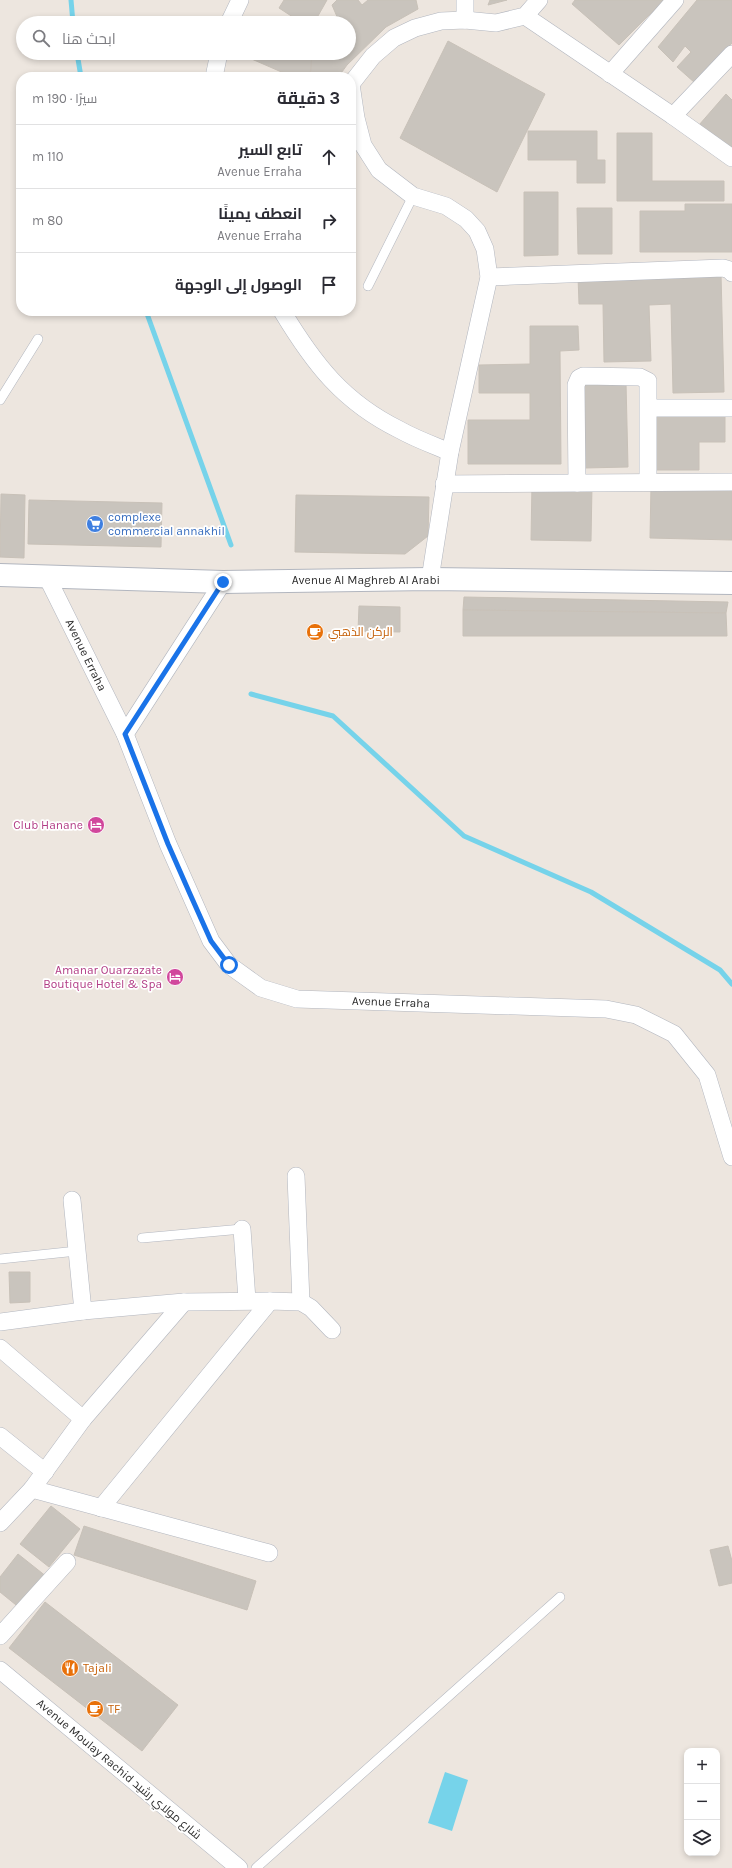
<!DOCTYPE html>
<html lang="ar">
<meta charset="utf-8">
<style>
:root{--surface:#fff;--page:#f2f2f3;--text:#2b2b33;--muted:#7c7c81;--line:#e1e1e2}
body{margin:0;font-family:Karla,Cairo,sans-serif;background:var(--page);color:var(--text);direction:rtl}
.controls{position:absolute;right:12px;bottom:12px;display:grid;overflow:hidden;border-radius:8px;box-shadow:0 2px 6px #0003}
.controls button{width:36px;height:36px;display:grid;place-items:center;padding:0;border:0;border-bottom:1px solid var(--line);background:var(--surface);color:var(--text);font:20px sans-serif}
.stop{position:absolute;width:12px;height:12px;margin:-9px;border:3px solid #1a73e8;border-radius:50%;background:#fff}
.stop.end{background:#1a73e8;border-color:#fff;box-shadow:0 1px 4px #0008}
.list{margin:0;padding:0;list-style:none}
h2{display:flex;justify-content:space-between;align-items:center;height:52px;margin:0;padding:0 16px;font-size:17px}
h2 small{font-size:13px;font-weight:400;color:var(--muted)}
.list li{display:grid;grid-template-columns:26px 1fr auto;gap:12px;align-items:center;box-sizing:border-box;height:64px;padding:0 16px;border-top:1px solid var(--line)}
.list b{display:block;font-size:15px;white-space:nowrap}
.list p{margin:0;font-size:13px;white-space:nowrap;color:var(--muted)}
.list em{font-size:13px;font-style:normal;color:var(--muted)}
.icon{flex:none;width:22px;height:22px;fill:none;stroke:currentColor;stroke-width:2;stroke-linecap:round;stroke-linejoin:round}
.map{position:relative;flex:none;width:732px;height:1868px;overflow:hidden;direction:ltr}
.search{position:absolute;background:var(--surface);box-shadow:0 2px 6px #0003;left:16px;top:16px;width:340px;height:44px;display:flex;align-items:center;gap:10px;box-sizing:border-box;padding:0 14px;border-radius:22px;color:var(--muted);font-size:15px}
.panel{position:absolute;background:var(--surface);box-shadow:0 2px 6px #0003;left:16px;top:72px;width:340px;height:244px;border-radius:16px;direction:rtl}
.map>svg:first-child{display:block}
</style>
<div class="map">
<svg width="732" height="1868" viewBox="0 0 732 1868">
<rect width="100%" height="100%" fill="#ede6df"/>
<path fill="#76d3ea" d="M445,1772L468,1780L452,1831L428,1823Z"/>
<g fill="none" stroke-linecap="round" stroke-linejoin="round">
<g stroke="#76d3ea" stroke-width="5">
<path d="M71,0L73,23"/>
<path d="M77,53L81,77"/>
<path d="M146,311L231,545"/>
<path d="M251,694L333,716L464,836L591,892L720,970L732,984"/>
</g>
</g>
<g fill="#c9c4bd" stroke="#c8c1b8">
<path d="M284,0H327L314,23H302L279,8Z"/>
<path d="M337,0H358L362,5L368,0H416L418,9L386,27L347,65L339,76L310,77L312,53H349V23H331L338,19L332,5Z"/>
<path d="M490,0H507L488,5Z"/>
<path d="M575,0H664L619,45L572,4Z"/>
<path d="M697,0H732V43L695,83L677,67L691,52L685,46L673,62L658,47Z"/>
<path d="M280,17L291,23H278Z"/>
<path d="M448,41L545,94L497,192L400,138Z"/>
<path d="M249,53H312L310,77H293L247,57Z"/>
<path d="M726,94L732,100V148L699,125Z"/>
<path d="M528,131H597V160H605V183H577V160H528Z"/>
<path d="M617,133H652V181H724V201H617Z"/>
<path d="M524,192H558V255L524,256Z"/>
<path d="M685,204H732V252H640V211H685Z"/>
<path d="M577,208H612V254H578Z"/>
<path d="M721,274L724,392L673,393L671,304L649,305L651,361L604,362L603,304H579L578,276Z"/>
<path d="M530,326H578L579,350L560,351L561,464H468V420H530V393H479V365L530,364Z"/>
<path d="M626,383L628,467L584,468L583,384Z"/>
<path d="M656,416H725V442H699V470H656Z"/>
<path d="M532,484L592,486L591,541L531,540Z"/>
<path d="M651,485L732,487V540L650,538Z"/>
<path d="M1,494L25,495L24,558L0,557Z"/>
<path d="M296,495L429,497L428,536L405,554L295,552Z"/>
<path d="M29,500L162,503L161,547L28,544Z"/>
<path d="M464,597L728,602L726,613L463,610Z"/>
<path d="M359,606L400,607V632L358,631Z"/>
<path d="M463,610L726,613L727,636H463Z"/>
<path d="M9,1272H30V1302L10,1303Z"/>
<path d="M51,1506L80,1529L49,1567L20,1544Z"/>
<path d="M84,1526L256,1581L247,1610L74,1555Z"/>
<path d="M728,1546L732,1561V1583L719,1586L710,1550Z"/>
<path d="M18,1554L47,1577L21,1609L0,1592V1577Z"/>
<path d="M45,1602L178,1705L142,1751L9,1648Z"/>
</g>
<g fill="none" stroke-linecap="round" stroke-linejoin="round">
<g stroke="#b2b6bf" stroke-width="10">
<g id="service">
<path d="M368,286L413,196"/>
<path d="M0,400L38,339"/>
<path d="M142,1238L242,1229"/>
<path d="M0,1259L77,1251"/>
<path d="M256,1868L560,1597"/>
</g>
</g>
<g stroke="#b2b6bf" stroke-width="18">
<g id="minor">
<path d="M465,0V20"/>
<path d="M525,16L673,116L732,158"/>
<path d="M229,23L240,0"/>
<path d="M610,74L675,0"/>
<path d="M214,77L219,53"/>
<path d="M673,116L732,54"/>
<path d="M489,277L723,268L730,270L732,273"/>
<path d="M282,311C314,364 343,402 400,430C416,439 433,445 450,452"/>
<path d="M649,408H732"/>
<path d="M577,483L576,385L579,378L583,376L640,377L648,381V482"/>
<path d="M444,484L732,482"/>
<path d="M47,577L125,734L168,844L211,941L229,965L261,988L297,999L606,1009L636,1015L674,1034L707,1075L732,1157"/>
<path d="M430,579L450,452L489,277L485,249L477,231L466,219L446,206L413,196L379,170L363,145L356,118L351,84L373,56L394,38L415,28L441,21L465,20L496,23L525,16L539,0"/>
<path d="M125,734L223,582"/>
<path d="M296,1176L301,1302"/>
<path d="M72,1200L83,1311"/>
<path d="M242,1229L247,1300"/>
<path d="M0,1322L83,1311L184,1302L270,1301L301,1302L311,1308L332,1330"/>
<path d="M0,1348L83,1419"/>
<path d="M0,1436L45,1472"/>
<path d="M32,1489L269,1553"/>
<path d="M101,1508L270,1301"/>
<path d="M0,1523L32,1489L83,1419L184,1302"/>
<path d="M0,1636L67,1562"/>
<path d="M0,1670L239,1868"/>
</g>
</g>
<g stroke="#b2b6bf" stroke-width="24">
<path id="secondary" d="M0,575L223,582L430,579L732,583"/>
</g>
<use href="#service" stroke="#fff" stroke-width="9"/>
<use href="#minor" stroke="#fff" stroke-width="17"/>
<use href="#secondary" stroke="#fff" stroke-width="22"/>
</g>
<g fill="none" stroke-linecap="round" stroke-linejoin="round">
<path stroke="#1a73e8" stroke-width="5" d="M223,582L125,734L168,844L190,894L211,941L229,965"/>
</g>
<defs>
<g id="supermarket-disc" transform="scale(0.9)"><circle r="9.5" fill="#3f7fe0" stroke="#fff"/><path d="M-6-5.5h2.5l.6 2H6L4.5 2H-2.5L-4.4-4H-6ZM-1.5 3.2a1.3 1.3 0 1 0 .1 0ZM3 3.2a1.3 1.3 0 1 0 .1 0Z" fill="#fff"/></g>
<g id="cafe-disc" transform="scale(0.9)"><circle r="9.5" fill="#e8710a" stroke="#fff"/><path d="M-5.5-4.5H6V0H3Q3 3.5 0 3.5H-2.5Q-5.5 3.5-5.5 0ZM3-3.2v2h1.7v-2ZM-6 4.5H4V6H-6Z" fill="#fff"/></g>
<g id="hotel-disc" transform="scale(0.9)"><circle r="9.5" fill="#d1479c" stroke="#fff"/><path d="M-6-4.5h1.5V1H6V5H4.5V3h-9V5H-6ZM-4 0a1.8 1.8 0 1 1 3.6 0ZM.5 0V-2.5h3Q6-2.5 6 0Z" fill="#fff"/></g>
<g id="restaurant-disc" transform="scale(0.9)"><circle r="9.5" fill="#e8710a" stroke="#fff"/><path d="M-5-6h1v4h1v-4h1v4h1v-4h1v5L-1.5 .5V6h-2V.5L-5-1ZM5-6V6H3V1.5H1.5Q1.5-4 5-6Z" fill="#fff"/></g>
</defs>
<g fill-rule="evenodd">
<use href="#supermarket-disc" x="95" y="524"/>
<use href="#cafe-disc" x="315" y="632"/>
<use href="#hotel-disc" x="96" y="825"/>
<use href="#hotel-disc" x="175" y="977"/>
<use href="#restaurant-disc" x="70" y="1668"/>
<use href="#cafe-disc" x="95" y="1709"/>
</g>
<g text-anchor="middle" stroke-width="3.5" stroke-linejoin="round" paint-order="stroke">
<g font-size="12" fill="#366cbe" stroke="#fff" text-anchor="start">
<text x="108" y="521">complexe<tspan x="108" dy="14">commercial annakhil</tspan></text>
</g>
<g font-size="12" fill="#2c2c2c" stroke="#fff">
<text x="366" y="584">Avenue Al Maghreb Al Arabi</text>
<text transform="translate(86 655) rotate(64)" y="4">Avenue Erraha</text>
<text transform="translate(391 1002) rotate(2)" y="4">Avenue Erraha</text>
<text transform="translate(119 1769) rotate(40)" y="4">Avenue Moulay Rachid شارع مولاي رشيد</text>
</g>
<g font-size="12" fill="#c56008" stroke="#fff" text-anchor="start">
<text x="328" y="636">الركن الذهبي</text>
<text x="83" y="1672">Tajali</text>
<text x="108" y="1713">TF</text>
</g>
<g font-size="12" fill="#b23c85" stroke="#fff" text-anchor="end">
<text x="83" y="829">Club Hanane</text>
<text x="162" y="974">Amanar Ouarzazate<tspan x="162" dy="14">Boutique Hotel &amp; Spa</tspan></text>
</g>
</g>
</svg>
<div class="controls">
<button>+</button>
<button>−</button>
<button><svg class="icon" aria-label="layers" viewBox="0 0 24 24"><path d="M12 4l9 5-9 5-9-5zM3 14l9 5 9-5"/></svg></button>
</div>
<div class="stop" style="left:229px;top:965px"></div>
<div class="stop end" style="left:223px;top:582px"></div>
<div class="search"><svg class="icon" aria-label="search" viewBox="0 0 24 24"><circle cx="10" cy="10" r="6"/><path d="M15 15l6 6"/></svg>ابحث هنا</div>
<section class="panel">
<h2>3 دقيقة<small>سيرًا · 190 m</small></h2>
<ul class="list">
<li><svg class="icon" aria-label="ahead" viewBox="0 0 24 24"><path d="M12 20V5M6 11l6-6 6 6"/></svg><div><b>تابع السير</b><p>Avenue Erraha</p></div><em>110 m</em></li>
<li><svg class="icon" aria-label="right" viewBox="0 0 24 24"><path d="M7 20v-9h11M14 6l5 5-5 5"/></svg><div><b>انعطف يمينًا</b><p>Avenue Erraha</p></div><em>80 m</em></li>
<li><svg class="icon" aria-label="arrive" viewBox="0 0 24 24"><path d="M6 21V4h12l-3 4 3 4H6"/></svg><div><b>الوصول إلى الوجهة</b></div></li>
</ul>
</section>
</div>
